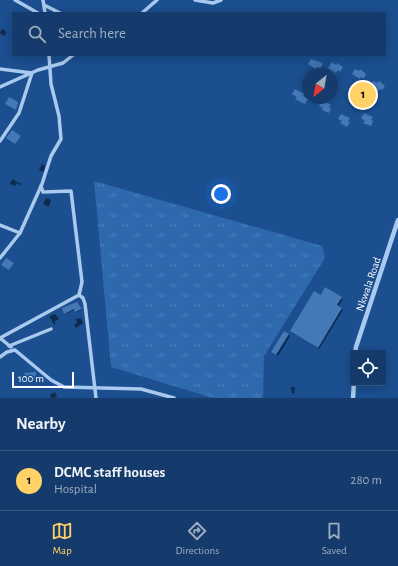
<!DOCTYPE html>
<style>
:root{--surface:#143b6b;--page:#214673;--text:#f1f3f6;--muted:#9dadc1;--line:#33557e;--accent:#ffd166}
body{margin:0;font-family:"Alegreya Sans",sans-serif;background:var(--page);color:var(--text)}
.controls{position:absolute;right:12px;bottom:12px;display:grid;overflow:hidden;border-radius:0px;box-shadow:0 2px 10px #0003}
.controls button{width:36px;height:36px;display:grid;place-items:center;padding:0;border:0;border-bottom:1px solid var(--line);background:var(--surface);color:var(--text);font:20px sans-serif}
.compass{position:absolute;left:302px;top:68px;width:36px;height:36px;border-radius:50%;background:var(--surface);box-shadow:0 2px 10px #0003;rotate:211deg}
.scale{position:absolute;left:12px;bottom:10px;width:62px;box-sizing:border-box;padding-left:4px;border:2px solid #fff;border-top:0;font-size:11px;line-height:14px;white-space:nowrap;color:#fff;-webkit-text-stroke:3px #1b4f8f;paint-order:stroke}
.you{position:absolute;left:221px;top:194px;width:14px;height:14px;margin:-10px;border:3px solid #fff;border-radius:50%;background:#1a73e8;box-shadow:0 0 0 6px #1a73e833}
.badge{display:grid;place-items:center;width:26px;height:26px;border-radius:50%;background:var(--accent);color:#111;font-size:13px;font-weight:700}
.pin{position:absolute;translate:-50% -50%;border:2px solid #fff;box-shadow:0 1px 4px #0006}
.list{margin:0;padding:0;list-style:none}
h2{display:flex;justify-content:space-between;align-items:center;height:52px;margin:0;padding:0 16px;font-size:17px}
h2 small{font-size:13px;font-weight:400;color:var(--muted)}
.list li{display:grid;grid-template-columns:26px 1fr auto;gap:12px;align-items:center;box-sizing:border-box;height:60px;padding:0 16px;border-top:1px solid var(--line)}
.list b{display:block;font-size:15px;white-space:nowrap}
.list p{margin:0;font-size:13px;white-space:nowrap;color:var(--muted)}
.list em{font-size:13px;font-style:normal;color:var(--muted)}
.icon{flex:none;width:22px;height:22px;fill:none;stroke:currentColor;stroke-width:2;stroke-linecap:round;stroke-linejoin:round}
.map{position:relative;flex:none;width:398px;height:398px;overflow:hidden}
.search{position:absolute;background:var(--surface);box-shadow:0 2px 10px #0003;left:12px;right:12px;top:12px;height:44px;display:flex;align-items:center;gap:10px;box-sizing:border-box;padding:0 14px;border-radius:0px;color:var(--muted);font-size:15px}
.sheet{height:112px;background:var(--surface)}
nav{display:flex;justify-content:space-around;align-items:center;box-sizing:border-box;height:56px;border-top:1px solid var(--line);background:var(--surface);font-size:11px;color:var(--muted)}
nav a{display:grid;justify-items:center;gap:2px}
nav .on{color:var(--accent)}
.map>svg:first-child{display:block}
</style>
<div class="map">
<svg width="398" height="398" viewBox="0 0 398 398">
<defs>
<pattern id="grass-tufts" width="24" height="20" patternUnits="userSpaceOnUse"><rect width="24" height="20" fill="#2e69ad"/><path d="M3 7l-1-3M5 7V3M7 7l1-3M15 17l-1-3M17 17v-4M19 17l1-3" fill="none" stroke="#4d80b9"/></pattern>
</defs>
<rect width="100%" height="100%" fill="#1b4f8f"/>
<path fill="url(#grass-tufts)" d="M94,181L322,246L325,258L264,356L263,398H213L111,367Z"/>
<g fill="#0007">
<path d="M2,29L7,32L4,36L0,33Z"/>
<path d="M42,164L45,166L43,172L39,170Z"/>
<path d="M12,179L21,184L20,185L16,183L15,186L10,184Z"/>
<path d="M46,198L51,200L49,207L43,204Z"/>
<path d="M321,296L343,299L338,307L343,310L319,349L292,332Z"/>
<path d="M78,304L82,310L77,312L76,309L65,314L63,309Z"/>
<path d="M55,314L59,319L55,321V326L49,316Z"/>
<path d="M81,318L83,323L76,328L74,324L77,323L76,319Z"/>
<path d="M284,332L290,336L278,356L274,353Z"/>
<path d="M35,373L37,382H30L28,381Z"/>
<path d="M291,387H295L294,394L292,393Z"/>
<path d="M55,392L57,397L51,398L50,395Z"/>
</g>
<g fill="#4478b7">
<path d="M311,59L320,62L323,64L320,68L317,67L316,69L308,64Z"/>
<path d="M332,62L336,65L337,63L343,67L340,72L338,70L336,73L328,68Z"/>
<path d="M355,69L359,71L360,69L366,74L364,79L361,77L360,79L352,74Z"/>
<path d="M373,81L378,83L379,81L385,86L382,90L380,89L378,91L370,86Z"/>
<path d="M295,89L304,94L303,96L308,99L305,104L295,99L297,97L292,94Z"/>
<path d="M9,97L18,102L16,110L5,104Z"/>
<path d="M322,100L331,105L329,107L331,109L329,113L322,110L323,108L319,106Z"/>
<path d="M364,113L373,117L371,120L373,121L371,126L363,123L365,121L361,118Z"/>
<path d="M341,114L350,118L348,121L350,122L347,127L340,123L342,121L338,119Z"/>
<path d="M12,130L21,136L15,144L6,138Z"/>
<path d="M6,258L14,263L9,270L1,265Z"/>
<path d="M325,287L342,297L337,305L342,308L318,348L290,331L314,291L321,295Z"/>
<path d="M77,302L82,309L75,312L74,309L64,314L62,308Z"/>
<path d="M284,331L289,334L276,355L271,352Z"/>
<path d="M36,372V381H27L24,373Z"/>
</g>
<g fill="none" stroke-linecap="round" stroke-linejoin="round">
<g stroke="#a9c9ee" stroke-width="3.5">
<path d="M15,0L38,13"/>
<path d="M43,0L45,13"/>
<path d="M195,0L213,3L221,0"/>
<path d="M44,5L60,13"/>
<path d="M142,13L157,0"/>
<path d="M0,69L32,73L19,113L0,141"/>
<path d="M0,87L38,70L63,63L73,55"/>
<path d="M41,186L43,192L71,191L82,282L79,295L83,298L85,304L96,398"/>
<path d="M0,225L20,233"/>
<path d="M0,258L20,233L42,184L51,156L61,139L59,116L51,84L49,55"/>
<path d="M0,338L79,295"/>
<path d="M0,338L11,347"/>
<path d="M9,346L51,329"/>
<path d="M0,357L7,352L15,350L51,380L64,387L141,389L174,398"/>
</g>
<g stroke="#a9c9ee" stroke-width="4.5">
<path d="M355,353L356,347L398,220"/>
<path d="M353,398L354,383"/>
</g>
</g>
<g text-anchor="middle" stroke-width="3" stroke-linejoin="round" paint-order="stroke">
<g font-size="11" fill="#fff" stroke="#1b4f8f">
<text transform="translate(368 284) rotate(-71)" y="4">Nkwala Road</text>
</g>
</g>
</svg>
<div class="controls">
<button><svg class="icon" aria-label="locate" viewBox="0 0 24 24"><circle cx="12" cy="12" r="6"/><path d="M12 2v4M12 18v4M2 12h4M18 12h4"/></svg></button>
</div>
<svg class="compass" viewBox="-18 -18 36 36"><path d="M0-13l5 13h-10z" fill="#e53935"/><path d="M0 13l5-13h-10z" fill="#9dadc1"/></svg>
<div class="scale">100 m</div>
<div class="you"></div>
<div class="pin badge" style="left:363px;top:95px">1</div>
<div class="search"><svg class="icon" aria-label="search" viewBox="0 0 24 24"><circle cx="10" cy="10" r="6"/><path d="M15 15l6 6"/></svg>Search here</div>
</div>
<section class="sheet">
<h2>Nearby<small></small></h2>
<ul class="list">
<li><span class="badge">1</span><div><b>DCMC staff houses</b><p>Hospital</p></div><em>280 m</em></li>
</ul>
</section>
<nav>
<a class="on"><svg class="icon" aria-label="map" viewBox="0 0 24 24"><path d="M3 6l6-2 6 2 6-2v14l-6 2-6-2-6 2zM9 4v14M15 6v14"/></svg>Map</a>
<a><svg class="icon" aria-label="directions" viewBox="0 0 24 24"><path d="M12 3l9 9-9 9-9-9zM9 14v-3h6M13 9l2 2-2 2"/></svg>Directions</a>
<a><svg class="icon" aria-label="saved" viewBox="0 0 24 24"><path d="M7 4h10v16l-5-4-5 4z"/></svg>Saved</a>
</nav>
